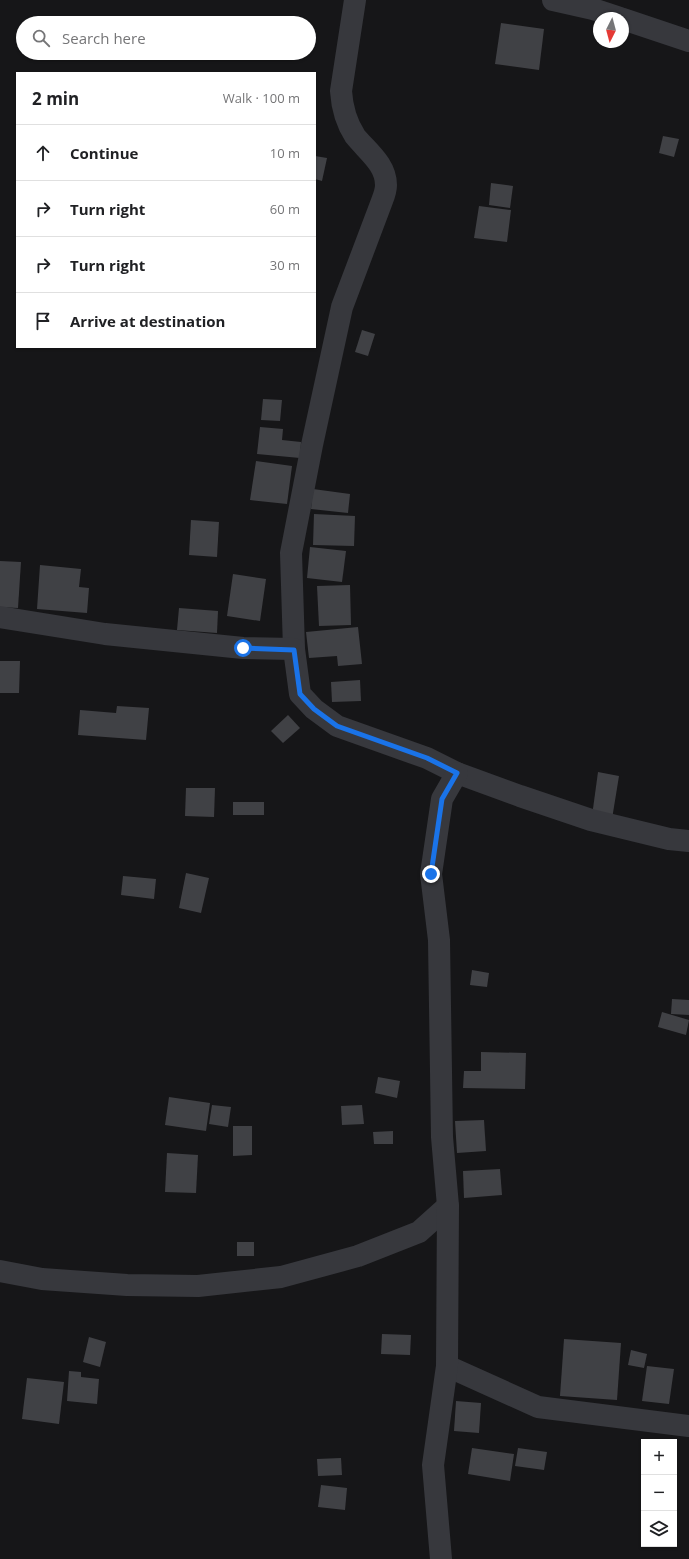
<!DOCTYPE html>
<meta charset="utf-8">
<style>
:root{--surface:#fff;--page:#f2f2f2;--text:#202124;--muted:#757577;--line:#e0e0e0}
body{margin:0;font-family:"Open Sans",sans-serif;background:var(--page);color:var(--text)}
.controls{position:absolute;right:12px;bottom:12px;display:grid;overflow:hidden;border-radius:0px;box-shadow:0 1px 3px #0004}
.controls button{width:36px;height:36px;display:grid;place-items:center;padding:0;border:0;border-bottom:1px solid var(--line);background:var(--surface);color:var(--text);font:20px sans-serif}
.compass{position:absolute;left:593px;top:12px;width:36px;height:36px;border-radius:50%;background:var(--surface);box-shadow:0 1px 3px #0004;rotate:186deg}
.stop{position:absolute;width:12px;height:12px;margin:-9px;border:3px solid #1a73e8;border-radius:50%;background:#fff}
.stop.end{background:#1a73e8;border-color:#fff;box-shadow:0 1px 4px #0008}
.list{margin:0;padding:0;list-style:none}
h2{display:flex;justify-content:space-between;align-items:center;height:52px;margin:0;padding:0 16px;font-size:17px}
h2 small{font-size:13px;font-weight:400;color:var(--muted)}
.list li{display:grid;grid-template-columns:26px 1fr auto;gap:12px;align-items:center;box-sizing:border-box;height:56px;padding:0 16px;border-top:1px solid var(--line)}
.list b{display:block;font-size:15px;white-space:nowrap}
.list em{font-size:13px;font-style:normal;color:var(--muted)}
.icon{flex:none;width:22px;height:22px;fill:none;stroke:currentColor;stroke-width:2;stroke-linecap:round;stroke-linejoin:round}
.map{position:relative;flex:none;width:689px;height:1559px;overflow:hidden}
.search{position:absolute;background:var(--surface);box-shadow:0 1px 3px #0004;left:16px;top:16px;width:300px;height:44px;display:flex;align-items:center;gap:10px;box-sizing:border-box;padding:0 14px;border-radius:22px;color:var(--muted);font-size:15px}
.panel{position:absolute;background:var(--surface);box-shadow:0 1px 3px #0004;left:16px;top:72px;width:300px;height:276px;border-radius:0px}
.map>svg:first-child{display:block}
</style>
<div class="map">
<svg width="689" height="1559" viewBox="0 0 689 1559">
<rect width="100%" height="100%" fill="#161618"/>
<g fill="#404145">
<path d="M501,23L544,29L539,70L495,64Z"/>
<path d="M663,136L679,139L674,157L659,153Z"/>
<path d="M315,156L327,158L322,181L315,179Z"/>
<path d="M491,183L513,186L510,208L489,205Z"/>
<path d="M479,206L511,210L507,242L474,238Z"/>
<path d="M362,330L375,334L368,356L355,352Z"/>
<path d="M263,399L282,400L280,421L261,420Z"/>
<path d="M260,427L283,429L282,440L301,442L300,458L257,454Z"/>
<path d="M256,461L292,466L287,504L250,500Z"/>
<path d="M313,489L350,494L348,513L311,509Z"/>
<path d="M314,514L355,516L354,546L313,545Z"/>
<path d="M191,520L219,522L217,557L189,555Z"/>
<path d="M310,547L346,551L342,582L307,578Z"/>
<path d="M0,561L21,562L18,608L0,607Z"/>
<path d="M40,565L81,569L79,587L89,588L87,613L37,609Z"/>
<path d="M233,574L266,579L260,621L227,616Z"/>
<path d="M350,585L351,625L319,626L317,586Z"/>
<path d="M179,608L218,611L217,633L177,630Z"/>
<path d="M358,627L362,664L338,666L337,656L309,658L306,632Z"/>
<path d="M0,661H20L19,693H0Z"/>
<path d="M360,680L361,701L332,702L331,682Z"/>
<path d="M117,706L149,708L146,740L78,735L80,710L116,713Z"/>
<path d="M288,715L300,728L283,743L271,731Z"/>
<path d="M598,772L619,776L612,819L592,816Z"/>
<path d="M186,788H215L214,817L185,816Z"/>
<rect x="233" y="802" width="31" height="13"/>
<path d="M186,873L209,878L201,913L179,908Z"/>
<path d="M123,876L156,879L154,899L121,895Z"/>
<path d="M472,970L489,973L487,987L470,985Z"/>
<path d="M672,999L689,1000V1015L671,1014Z"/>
<path d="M662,1012L689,1020L686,1035L658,1027Z"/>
<path d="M481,1052L526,1053L525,1089L463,1088L464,1071H481Z"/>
<path d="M378,1077L400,1081L397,1098L375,1093Z"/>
<path d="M169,1097L210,1103L206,1131L165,1125Z"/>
<path d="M212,1105L231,1107L228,1127L209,1124Z"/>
<path d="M362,1105L364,1124L342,1125L341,1106Z"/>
<path d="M484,1120L486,1151L457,1153L455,1121Z"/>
<path d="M233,1126H252V1155L233,1156Z"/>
<path d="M393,1131V1144H374L373,1132Z"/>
<path d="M167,1153L198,1155L196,1193L165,1192Z"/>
<path d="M500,1169L502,1195L464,1198L463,1171Z"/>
<rect x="237" y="1242" width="17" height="14"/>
<path d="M382,1334L411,1335L410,1355L381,1354Z"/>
<path d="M89,1337L106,1342L100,1367L83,1362Z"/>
<path d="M564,1339L621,1343L617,1400L560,1396Z"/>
<path d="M631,1350L647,1354L644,1368L628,1365Z"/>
<path d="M647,1366L674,1369L669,1404L642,1401Z"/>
<path d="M69,1371L81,1372V1377L99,1379L97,1404L67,1401Z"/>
<path d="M27,1378L64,1382L59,1424L22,1419Z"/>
<path d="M456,1401L481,1403L479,1433L454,1431Z"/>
<path d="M472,1448L514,1454L510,1481L468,1474Z"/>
<path d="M518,1448L547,1452L544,1470L515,1466Z"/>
<path d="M341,1458L342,1475L318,1476L317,1459Z"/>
<path d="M321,1485L347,1488L345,1510L318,1507Z"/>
</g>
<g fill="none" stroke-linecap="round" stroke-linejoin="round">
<g stroke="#37383d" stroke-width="22">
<path d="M355,0L341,91C342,107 346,122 355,136C367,151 386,164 386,185C386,190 384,196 382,201L342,307L312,445L291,553L294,649L300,694L314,709L337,726L427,758L457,773L520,796L591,820L669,839L689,841"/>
<path d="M553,0L593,9L620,18"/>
<path d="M623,19L689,41"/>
<path d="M0,617L105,634L243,648L294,649"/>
<path d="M0,1271L42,1279L127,1285L198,1286L281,1277L358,1256L419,1232L448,1206"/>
<path d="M447,1366L538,1407L689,1426"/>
<path d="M441,1559L433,1465L447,1366L448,1206L442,1137L439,940L431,874L442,799L457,773"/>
</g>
</g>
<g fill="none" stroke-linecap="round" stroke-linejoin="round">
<path stroke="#1a73e8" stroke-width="5" d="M243,648L294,650L300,694L314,709L337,726L427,758L457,773L442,799L431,874"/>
</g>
</svg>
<div class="controls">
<button>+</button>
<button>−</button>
<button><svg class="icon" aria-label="layers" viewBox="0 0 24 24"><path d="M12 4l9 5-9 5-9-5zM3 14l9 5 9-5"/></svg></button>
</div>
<svg class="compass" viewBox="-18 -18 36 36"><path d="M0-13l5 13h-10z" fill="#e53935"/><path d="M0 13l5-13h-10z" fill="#757577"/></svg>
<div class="stop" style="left:243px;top:648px"></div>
<div class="stop end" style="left:431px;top:874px"></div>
<div class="search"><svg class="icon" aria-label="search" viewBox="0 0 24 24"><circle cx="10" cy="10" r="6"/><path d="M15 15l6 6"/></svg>Search here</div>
<section class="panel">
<h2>2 min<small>Walk · 100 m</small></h2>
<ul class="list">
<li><svg class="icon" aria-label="ahead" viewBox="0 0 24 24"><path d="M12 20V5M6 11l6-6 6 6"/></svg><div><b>Continue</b></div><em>10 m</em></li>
<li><svg class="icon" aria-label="right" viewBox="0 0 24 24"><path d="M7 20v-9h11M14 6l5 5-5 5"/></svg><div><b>Turn right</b></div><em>60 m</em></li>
<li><svg class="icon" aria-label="right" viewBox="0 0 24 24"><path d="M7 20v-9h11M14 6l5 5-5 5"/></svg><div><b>Turn right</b></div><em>30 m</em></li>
<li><svg class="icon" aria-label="arrive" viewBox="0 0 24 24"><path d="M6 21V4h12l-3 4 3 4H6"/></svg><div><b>Arrive at destination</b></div></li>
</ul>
</section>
</div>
